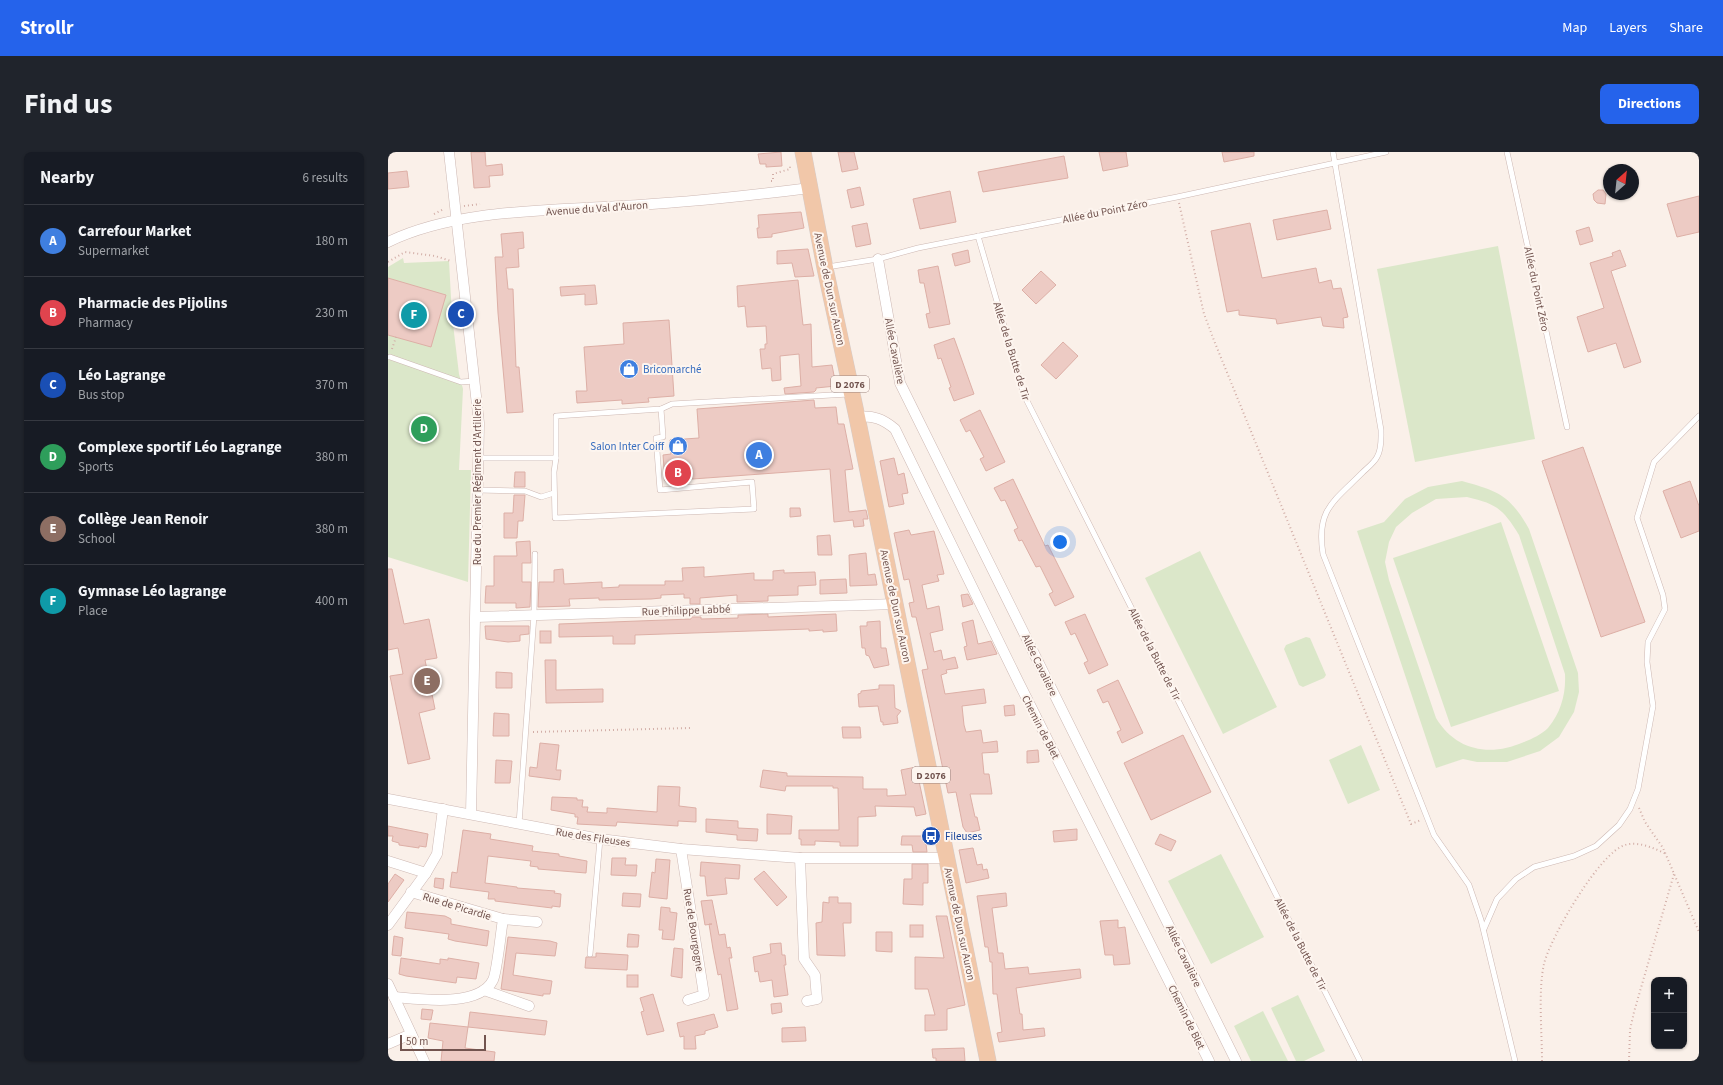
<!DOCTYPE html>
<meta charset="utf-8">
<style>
:root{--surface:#171b24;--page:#20242c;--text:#f1f3f6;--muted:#9ea1a6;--line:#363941;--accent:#2563eb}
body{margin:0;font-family:"Source Sans 3",sans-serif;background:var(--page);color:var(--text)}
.controls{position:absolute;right:12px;bottom:12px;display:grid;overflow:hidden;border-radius:8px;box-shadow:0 1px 3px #0004}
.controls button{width:36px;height:36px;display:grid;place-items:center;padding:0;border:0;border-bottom:1px solid var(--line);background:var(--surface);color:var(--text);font:20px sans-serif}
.compass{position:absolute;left:1215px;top:12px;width:36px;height:36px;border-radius:50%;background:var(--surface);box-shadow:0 1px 3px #0004;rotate:27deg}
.scale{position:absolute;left:12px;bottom:10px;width:86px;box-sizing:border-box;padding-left:4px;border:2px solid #72544f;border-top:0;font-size:11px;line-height:14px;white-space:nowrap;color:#72544f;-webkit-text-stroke:3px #fdf5ef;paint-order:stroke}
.you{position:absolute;left:672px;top:390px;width:14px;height:14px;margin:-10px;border:3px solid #fff;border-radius:50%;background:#1a73e8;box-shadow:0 0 0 6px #1a73e833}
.badge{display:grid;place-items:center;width:26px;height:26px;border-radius:50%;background:var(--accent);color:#fff;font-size:13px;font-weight:700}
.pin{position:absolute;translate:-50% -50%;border:2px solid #fff;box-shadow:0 1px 4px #0006}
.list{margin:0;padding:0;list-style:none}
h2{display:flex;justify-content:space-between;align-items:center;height:52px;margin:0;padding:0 16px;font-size:17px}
h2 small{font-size:13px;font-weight:400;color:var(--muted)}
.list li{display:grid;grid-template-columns:26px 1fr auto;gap:12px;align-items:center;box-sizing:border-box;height:72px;padding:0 16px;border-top:1px solid var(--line)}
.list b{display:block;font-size:15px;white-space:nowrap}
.list p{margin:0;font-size:13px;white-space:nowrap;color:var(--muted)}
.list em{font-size:13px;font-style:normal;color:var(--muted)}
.map{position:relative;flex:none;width:1311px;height:909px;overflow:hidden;border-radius:8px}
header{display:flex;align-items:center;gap:24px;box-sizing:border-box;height:56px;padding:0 20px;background:var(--accent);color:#fff}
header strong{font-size:19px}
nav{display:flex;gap:22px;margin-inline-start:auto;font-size:14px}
.intro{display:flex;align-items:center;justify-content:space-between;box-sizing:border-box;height:96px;padding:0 24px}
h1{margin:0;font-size:28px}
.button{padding:10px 18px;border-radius:8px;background:var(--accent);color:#fff;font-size:14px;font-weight:700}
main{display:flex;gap:24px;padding:0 24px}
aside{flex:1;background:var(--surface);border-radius:8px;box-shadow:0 1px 3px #0004}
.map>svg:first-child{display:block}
</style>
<header>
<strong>Strollr</strong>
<nav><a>Map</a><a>Layers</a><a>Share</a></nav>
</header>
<div class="intro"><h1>Find us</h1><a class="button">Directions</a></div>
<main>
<aside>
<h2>Nearby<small>6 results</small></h2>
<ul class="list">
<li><span class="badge" style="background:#3f7fe0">A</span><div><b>Carrefour Market</b><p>Supermarket</p></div><em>180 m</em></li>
<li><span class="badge" style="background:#e0444e">B</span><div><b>Pharmacie des Pijolins</b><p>Pharmacy</p></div><em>230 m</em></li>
<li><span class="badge" style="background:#1a4fb4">C</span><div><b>Léo Lagrange</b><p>Bus stop</p></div><em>370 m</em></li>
<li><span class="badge" style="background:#2e9e5b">D</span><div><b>Complexe sportif Léo Lagrange</b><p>Sports</p></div><em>380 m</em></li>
<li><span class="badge" style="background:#8d6e63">E</span><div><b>Collège Jean Renoir</b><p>School</p></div><em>380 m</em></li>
<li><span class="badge" style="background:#0f9aa8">F</span><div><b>Gymnase Léo lagrange</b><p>Place</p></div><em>400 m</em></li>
</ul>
</aside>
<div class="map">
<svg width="1311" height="909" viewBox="0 0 1311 909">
<rect width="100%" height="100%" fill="#faf0e9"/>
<g fill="#dbe7c9" fill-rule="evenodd">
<path d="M1110,94L1147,287L1027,310L989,117Z"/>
<path d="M15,106L16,111L61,109L64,164L71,222L75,237L71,318H83L80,430L0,405V115Z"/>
<path d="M1074,329C1110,339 1122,343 1141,377L1190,521L1191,540L1186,560L1171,585L1152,599L1119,610H1089L1075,607L1048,616L969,379L996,370L1017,347L1040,335ZM1079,345C1109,352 1115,357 1131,383L1177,522C1178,542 1173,560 1160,576C1154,582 1144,587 1136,590C1102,605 1068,599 1048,566L1001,428L997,410L1001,390L1008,375L1024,361L1048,347Z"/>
<path d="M1113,370L1171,539L1063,575L1005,406Z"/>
<path d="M812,399L889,555L835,582L757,426Z"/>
<path d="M918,485L922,486L938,523L936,526L915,535L911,533L896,497L898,493Z"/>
<path d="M973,593L992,638L960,652L941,608Z"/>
<path d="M833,702L876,785L823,812L780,729Z"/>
<path d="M910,843L937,899L916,909H908L883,856Z"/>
<path d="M875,859L900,909H863L846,874Z"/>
</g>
<g fill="#edcbc4" stroke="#ddafa6">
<path d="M83,0H97L98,14L114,12L115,23L101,24L102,35L86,36Z"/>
<path d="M393,0L394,14L378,15V12H372L370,2Z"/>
<path d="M450,0H466L470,17L454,20Z"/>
<path d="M711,0H738L740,14L715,19Z"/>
<path d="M834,0H866V4L836,10Z"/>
<path d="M676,4L680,26L595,40L590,20Z"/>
<path d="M19,19L21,35L0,37V21Z"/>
<path d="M472,35L476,53L463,56L459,38Z"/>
<path d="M1210,38H1215L1218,42L1217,52L1209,51L1206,48L1205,42Z"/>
<path d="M562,39L568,70L532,77L525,47Z"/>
<path d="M1311,44V80L1289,85L1279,52Z"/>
<path d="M939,58L943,77L889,88L885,68Z"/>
<path d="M413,60L416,76L384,82V85L370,86L369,76H371L370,63Z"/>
<path d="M479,71L483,92L468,95L464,74Z"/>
<path d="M862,71L874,126L928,116L931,131L943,128L945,137L953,136L960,165L955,166L956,176L935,174L933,165L889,172L888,167L851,163V158L839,160L823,79Z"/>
<path d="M1201,75L1205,89L1192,93L1188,79Z"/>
<path d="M135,80L136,96L130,97L131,115L118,116L120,137H125L128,215H131L135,260L119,261L110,161L107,105H115L113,82Z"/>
<path d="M420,97L426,124L407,125L404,111L389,112V99Z"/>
<path d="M580,98L582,110L567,114L564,102Z"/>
<path d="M1232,98L1238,114L1223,119L1253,210L1236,216L1228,191L1200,200L1189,165L1216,156L1202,111L1225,104L1224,101Z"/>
<path d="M550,114L562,172L541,176L538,162L542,161L536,131H532L530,118Z"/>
<path d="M653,119L668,133L648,152L634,138Z"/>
<path d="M0,126L58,143L43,195L0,183Z"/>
<path d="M410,128L415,173L423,172L424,215L444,213L448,234L428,236V238L426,240L397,242L396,236L413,234L411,202L392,204L393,228L384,229L383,216L374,217L372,197H377V192H379L378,174L359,175L357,154L350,155L349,134Z"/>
<path d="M207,133L209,152L197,153V142L173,144L172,135Z"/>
<path d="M281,168L286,244L260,246L261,250L234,252V248L189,251L188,239H199L196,195L236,192L235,171Z"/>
<path d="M566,186L586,242L566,249L561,236L563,235L553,206L550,207L546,193Z"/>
<path d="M675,190L690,204L668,227L653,213Z"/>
<path d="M426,248L427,256L448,255L450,272H456L465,317L457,318L461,360L478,358L480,367H475L476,374L466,375L465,368L446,370L442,317L277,329L275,303L283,302L282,288L311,286L309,257Z"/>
<path d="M592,258L617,310L598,319L592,307L596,305L582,278L578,280L572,268Z"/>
<path d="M1195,295L1257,470L1213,485L1154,309Z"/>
<path d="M506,306L510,323L516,321L520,341L514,342L516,352L501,355L492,309Z"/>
<path d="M127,320H137V335H126Z"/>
<path d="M625,327L657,394L660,393L686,445L667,454L661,442L665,440L652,414L648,415L634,388L631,389L626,378L630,376L617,348L613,349L606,336Z"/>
<path d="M1302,329L1311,354V379L1293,386L1275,339Z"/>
<path d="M126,343H137L135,369H130L129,386H116V361H125Z"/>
<path d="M402,356H412L413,364L402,365Z"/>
<path d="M521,378L523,383L546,379L556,422L549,423L551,429L534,433L539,457L551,454L555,478L542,481L546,500L553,498L555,508L567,505L570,516L558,518L559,521L553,523L557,542L596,537L598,551L574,554L576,573L578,580L593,578L595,591L609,589L610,600L594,601L596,622H601L604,642H582L587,665H589L592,678L579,681L575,675L568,640L560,641L534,518L540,517L528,465H524L521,451L526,450L521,427L516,428L506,381Z"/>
<path d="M442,383L444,403H430L429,384Z"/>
<path d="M142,389L143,411H134V430H143L142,455L128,456V451H97L98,434H106V404H129L128,390Z"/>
<path d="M478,401L480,423L487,422L489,433L462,434L461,403Z"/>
<path d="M316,415V425L366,421V428H385V419L396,418V421L427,420L428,433L410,434V443L380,444V449L349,450V443L312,446V452H302V446H296V442L273,443V446L263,447L211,448V446L181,447L182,454L150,455L151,430H166V418L175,417L176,432L214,430V436L231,435V433H277V429H295L294,416Z"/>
<path d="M0,417H4L16,472L41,467L49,506L37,508L47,557L31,561L42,607L20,612L2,524L15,522L10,496L0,498Z"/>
<path d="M458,427L459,441L432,442V428Z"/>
<path d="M580,442L585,452L575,455L573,443Z"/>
<path d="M380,462V465L448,462L449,479L435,480V478L421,479V477L247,483V492H225V484L171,485V472L303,467V465H313V467L350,466V463Z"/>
<path d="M697,462L720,513L701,522L696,511L700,509L687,481L683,483L677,470Z"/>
<path d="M585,468L590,492L603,489L609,502L579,508L576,495L579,494L574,471Z"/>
<path d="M492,469L493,496H498L501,513L486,516L481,504L478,503L477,496H474L472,474H479V470Z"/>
<path d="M97,474H141V482L132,483V489L120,490L98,487Z"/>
<rect x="152" y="479" width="11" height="12"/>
<path d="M157,508H168V538L215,537V550L158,551Z"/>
<path d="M108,520L124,521V536H108Z"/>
<path d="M730,528L755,581L734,591L729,580L733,578L720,549L715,551L709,538Z"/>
<path d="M491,533H506L507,556L513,559L509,564L510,571L495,573V570H493L490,554L471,555L470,542L473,541V539L491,537Z"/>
<path d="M626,553L627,563L617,564L616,554Z"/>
<path d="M106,561L121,562V584H105Z"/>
<path d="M454,575H472L473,586H455Z"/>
<path d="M795,583L823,640L763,668L736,611Z"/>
<path d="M152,591L171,593L168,618H173L172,628L141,624L142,615L149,616Z"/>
<path d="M650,598L651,610L639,611V599Z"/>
<path d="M108,608L124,609L122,631H107Z"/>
<path d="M528,615L538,662L528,664L526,655L487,654L488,664L470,665V694H452V690L427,689V693H413V687H411V678H451L450,636H445V634H398L397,639L372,635L375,618L399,621V624L475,625V637H499V644L518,643L513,618Z"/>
<path d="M270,634L292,635L291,654L308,656V670L290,669V674L229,670L228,674L189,672L190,665H187V662L163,658L164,645L189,646V648H195L194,655H200L199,660L219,661V656L269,660Z"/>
<path d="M379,662L404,664L403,682H379Z"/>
<path d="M318,667L350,669V676L370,677L369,689L349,688V683L318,680Z"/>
<path d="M0,674L40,682L38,695L31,694V696L11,693V691L4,689L5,684H0Z"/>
<path d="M689,677V688L666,690L665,679Z"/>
<path d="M75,678L103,682L102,687L145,694L144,699L171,702V704L199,709L198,721L150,717V715L142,714L143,709L100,704L97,731L129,735V736L167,739L166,741L173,742L172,755L164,754V756L107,749V747H100L101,740L62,735L64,720L69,721Z"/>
<path d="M772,682L788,689L783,699L767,692Z"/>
<path d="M514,684H537L539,700H525L524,693H513Z"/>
<path d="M585,696L589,713L594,712L595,718L599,717L601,726L578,731L571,698Z"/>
<path d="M224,706H238L237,713H249L248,724L223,723Z"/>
<path d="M268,707L282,708L279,747L261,745L264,720L267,721Z"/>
<path d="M313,710L352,713L351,727L337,726L339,742L319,744L317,724H312Z"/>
<path d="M524,712H540V731H535V753L515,752L516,727H524Z"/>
<path d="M376,719L399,745L389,754L366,727Z"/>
<path d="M7,722L16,728L0,750V732Z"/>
<path d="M47,726L56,727L55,737L46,735Z"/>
<path d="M235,741L253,742L252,755L234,754Z"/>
<path d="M618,741L619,754L604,756L610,801H615L617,817L640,815L641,822L692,817L693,826L628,836L632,862H634L635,878L656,876L657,884L611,890L609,881L614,880L609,842H605L604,810H602L600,795H597L589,744Z"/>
<path d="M441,745H450V751H463V771H455L457,804L429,803L428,771L434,770L435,750L441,751Z"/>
<path d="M324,748L331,783L337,782L339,796L342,795L344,806H341L350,857L339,859L333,822L330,823L325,797L321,772H324L317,773L313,749Z"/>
<path d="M273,755L282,756V760L289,761L286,788L274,787L275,778H271Z"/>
<path d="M19,760L57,764L63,767V772L101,779L99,794L67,789L60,787L61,782L17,776Z"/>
<path d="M548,764H559L577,853L559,857V878L537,879V863H547L540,837H527V805L556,806Z"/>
<path d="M730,768V776L737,775L742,812L726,813L725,803H717L712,769Z"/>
<rect x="522" y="773" width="13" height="12"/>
<path d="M488,780H504V800L488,799Z"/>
<path d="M240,782L251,783L250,795H239Z"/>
<path d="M6,784L15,786L13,804L4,803Z"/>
<path d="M120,785L162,789L169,791L167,804L128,801L125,823L164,829L162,842H155V844L113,837Z"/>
<path d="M393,791L394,803H397L398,813H396L400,843L386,845L384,828L372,830L370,819L367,820L365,805L383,801L382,792Z"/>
<path d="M286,796L295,797L294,826L283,824Z"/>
<path d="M208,801L240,803L239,818L197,816L198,805H208Z"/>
<path d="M13,806L52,812V807L60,808V806L91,811L88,827L69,825L68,831L18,824L11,822Z"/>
<rect x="239" y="823" width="11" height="12"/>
<path d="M265,842L276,879L259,883L253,860L256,859L252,846Z"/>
<path d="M393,851L394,860L384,862L383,852Z"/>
<path d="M34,857L45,858L43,868L33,867Z"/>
<path d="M82,860L159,869L157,883L80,875Z"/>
<path d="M326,862L330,875L317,879V882L307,884L308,897H296V884L292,885L289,871Z"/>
<path d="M42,871L80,875L77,896L107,900L106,909H53L55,889L40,886Z"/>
<path d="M417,875L418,889L394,890V876Z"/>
<path d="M576,896L577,909H548V906H545L544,897Z"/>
</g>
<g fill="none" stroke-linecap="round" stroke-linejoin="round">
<g stroke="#cdb8b3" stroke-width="6">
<g id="lane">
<path d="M945,0L993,278C993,286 994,297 989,305C986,311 979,316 974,321C945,350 928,358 935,402L1046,683L1081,733L1093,768L1127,909"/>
<path d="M1119,0L1179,275"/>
<path d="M590,84L636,243L972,909"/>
<path d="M439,115L490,107L530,96L789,45L998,0"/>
<path d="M2,205L73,230L87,229"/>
<path d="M90,306H168V264L273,257L284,252L461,242"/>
<path d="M168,306L166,320L167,366L366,357L364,330L272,338L268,286L275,285L273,257"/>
<path d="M90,338L137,339L153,345L166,341"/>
<path d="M131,672L146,463L147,402"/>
<path d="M1096,777L1109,747L1128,727L1146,715L1186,704L1208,694L1231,673L1242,657L1250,637L1265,554L1259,510L1260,490L1277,457L1275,443L1249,366L1266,310L1311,264"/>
<path d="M202,802L212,687"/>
</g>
</g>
<g stroke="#cdb8b3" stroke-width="11">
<g id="street">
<path d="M61,0L91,271L83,662"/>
<path d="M0,90C68,57 158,59 232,54C295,51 359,44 422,36"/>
<path d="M490,107L512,231L848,909"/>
<path d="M469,265C485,263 495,267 507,277L631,531L821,909"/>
<path d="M88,465L508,452"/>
<path d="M0,647L212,687L293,697L412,706H559"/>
<path d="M293,697L316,843L300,848"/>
<path d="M412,706L416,807L427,823L429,847L419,849"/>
<path d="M0,709L38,721"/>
<path d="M115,767L149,770"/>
<path d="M0,773L38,721L49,702L55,657"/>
<path d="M0,832L36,909"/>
<path d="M96,838L141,854"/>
<path d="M6,845C31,847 91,856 105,828C109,820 113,779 115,767L23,740"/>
<path d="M0,892L23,882"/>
</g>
</g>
<g stroke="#d5ccca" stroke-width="17">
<path id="primary" d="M415,0L437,116L469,265L600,909"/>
</g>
<g stroke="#d2aea7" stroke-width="2" stroke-dasharray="1 3" stroke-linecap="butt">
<path d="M383,29H385V22L402,17V12"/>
<path d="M791,51L816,162L827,191L1023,672L1033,668"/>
<path d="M76,54L92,52"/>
<path d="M46,62L56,57"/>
<path d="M0,110L17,100L47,104L63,109"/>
<path d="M4,197L8,185"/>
<path d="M145,580L302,576"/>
<path d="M1251,656L1257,670L1275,696L1311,780"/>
<path d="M1154,909C1154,881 1150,838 1156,812C1162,786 1212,700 1237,693C1250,689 1266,696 1278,702"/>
<path d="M1241,909L1242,878L1246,860L1286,722"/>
</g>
<use href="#lane" stroke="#fff" stroke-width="5"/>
<use href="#street" stroke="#fff" stroke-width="10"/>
<use href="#primary" stroke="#f1c7a9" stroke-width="16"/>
</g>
<defs>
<g id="shop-disc" transform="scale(1)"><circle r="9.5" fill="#3f7fe0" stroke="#fdf5ef"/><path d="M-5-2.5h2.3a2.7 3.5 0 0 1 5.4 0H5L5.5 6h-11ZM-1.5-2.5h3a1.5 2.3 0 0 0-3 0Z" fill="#fff"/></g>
<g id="bus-disc" transform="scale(1)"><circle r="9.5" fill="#1a4fb4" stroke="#fdf5ef"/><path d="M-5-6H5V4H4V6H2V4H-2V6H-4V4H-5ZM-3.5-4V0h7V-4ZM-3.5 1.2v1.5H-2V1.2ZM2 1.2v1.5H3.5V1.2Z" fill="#fff"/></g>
</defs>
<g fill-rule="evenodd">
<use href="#shop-disc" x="241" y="217"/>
<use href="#shop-disc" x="290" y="294"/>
<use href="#bus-disc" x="543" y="684"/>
</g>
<g text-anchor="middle" stroke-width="4" stroke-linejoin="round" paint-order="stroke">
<g fill="#fdf5ef" stroke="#9c847f" stroke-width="1">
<rect x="443" y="224" width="38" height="16" rx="3"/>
<rect x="524" y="615" width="38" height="16" rx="3"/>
</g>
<g font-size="10" font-weight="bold" fill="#72544f">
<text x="462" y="236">D 2076</text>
<text x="543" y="627">D 2076</text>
</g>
<g font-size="11" fill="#72544f" stroke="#fdf5ef">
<text transform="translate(209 56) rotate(-4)" y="4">Avenue du Val d'Auron</text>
<text transform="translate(717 59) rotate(-11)" y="4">Allée du Point Zéro</text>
<text transform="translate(442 137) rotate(78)" y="4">Avenue de Dun sur Auron</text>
<text transform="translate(1149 137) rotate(78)" y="4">Allée du Point Zéro</text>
<text transform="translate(507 199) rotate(79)" y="4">Allée Cavalière</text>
<text transform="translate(624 199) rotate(73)" y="4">Allée de la Butte de Tir</text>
<text transform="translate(89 330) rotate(-90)" y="4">Rue du Premier Régiment d'Artillerie</text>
<text transform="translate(508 454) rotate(78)" y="4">Avenue de Dun sur Auron</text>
<text transform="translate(298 458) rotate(-2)" y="4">Rue Philippe Labbé</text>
<text transform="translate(767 502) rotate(63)" y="4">Allée de la Butte de Tir</text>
<text transform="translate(652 513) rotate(64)" y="4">Allée Cavalière</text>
<text transform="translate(653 575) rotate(63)" y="4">Chemin de Blet</text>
<text transform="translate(205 685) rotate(9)" y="4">Rue des Fileuses</text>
<text transform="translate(69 754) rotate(17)" y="4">Rue de Picardie</text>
<text transform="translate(572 772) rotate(78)" y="4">Avenue de Dun sur Auron</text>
<text transform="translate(306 778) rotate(81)" y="4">Rue de Bourgogne</text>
<text transform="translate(913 792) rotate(63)" y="4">Allée de la Butte de Tir</text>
<text transform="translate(796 804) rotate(64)" y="4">Allée Cavalière</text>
<text transform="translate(799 865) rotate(64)" y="4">Chemin de Blet</text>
</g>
<g font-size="11" fill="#366cbe" stroke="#fdf5ef" text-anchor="start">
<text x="255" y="221">Bricomarché</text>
<text x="276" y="298" text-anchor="end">Salon Inter Coiff</text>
</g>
<g font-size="11" fill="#164399" stroke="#fdf5ef" text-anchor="start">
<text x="557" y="688">Fileuses</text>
</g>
</g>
</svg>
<div class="controls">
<button>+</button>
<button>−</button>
</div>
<svg class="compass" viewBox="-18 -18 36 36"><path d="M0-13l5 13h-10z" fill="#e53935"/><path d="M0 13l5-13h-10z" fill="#9ea1a6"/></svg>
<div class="scale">50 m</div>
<div class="you"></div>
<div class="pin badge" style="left:371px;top:303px;background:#3f7fe0">A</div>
<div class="pin badge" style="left:290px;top:321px;background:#e0444e">B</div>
<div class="pin badge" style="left:73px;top:162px;background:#1a4fb4">C</div>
<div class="pin badge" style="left:36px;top:277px;background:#2e9e5b">D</div>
<div class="pin badge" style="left:39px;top:529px;background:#8d6e63">E</div>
<div class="pin badge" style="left:26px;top:163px;background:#0f9aa8">F</div>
</div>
</main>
